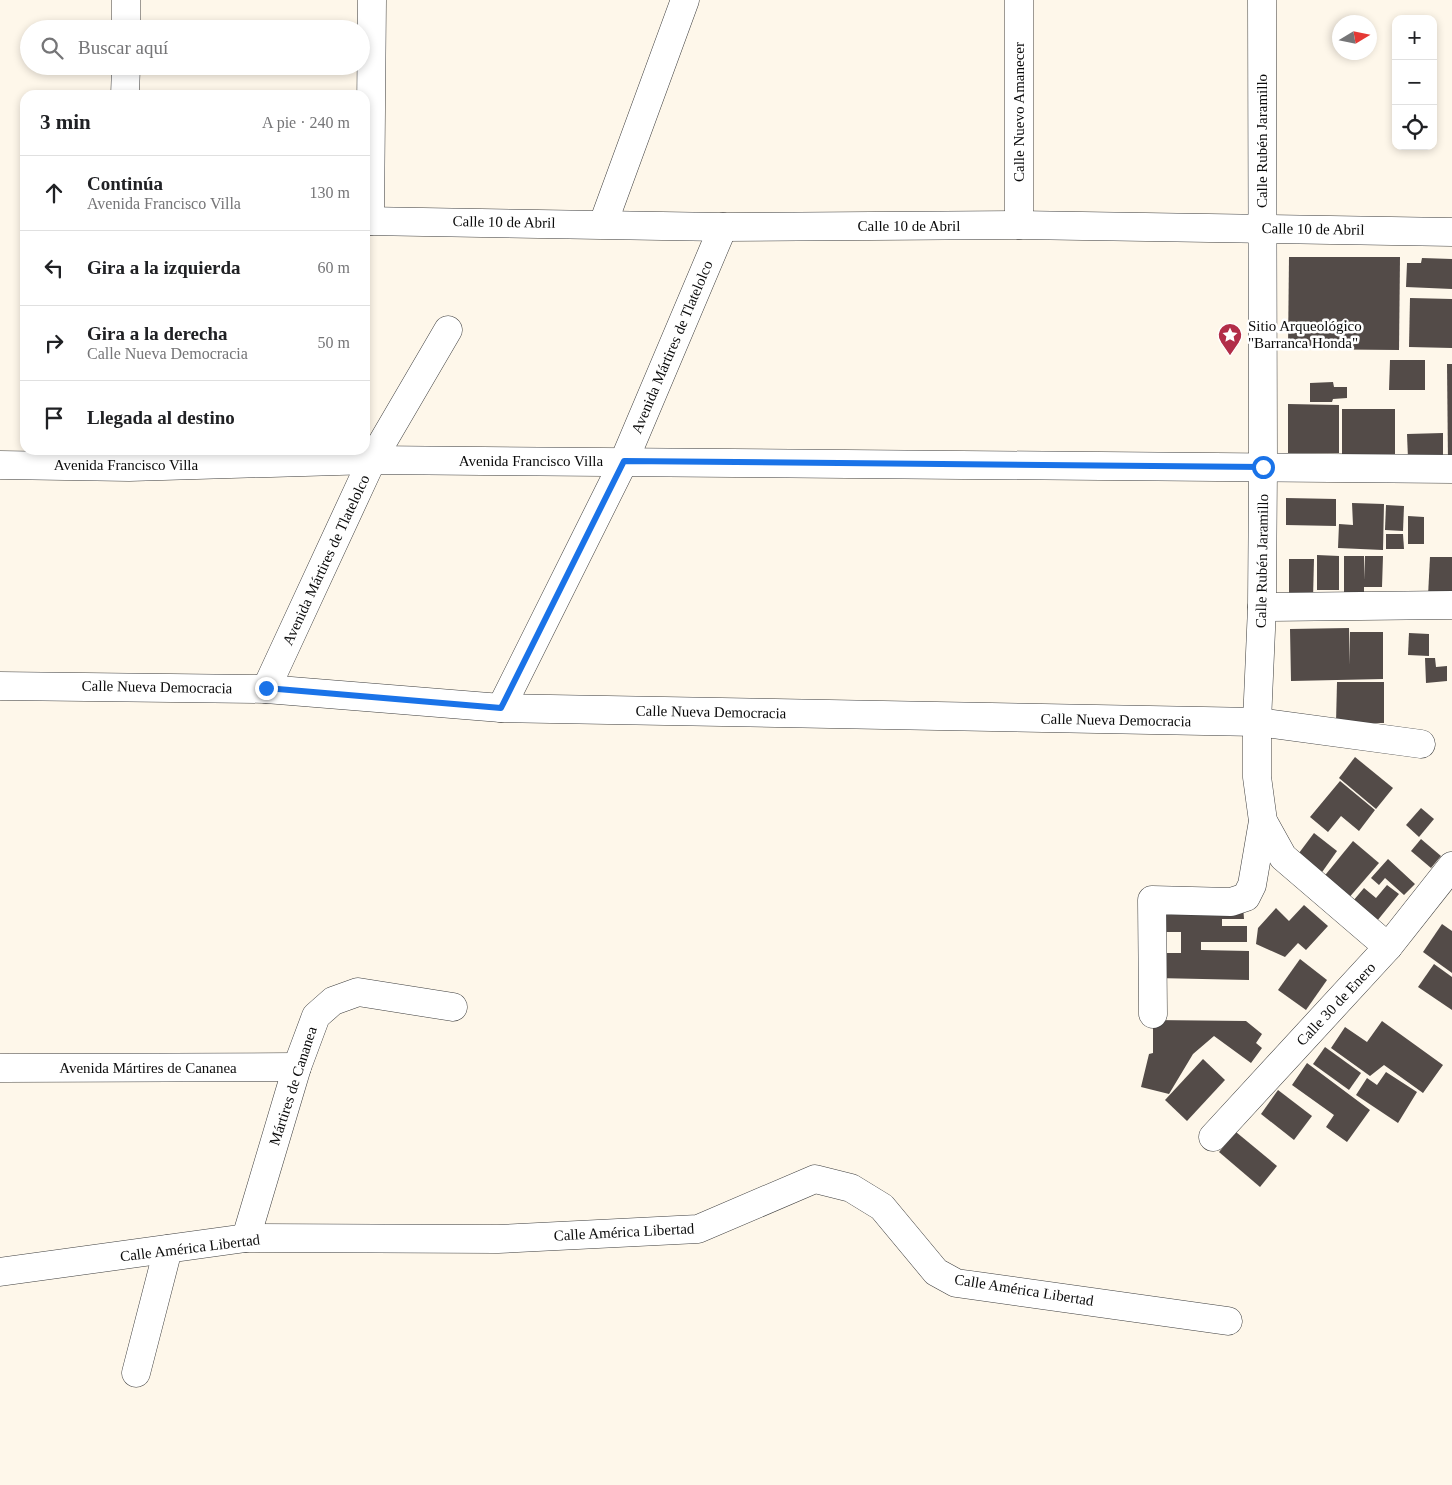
<!DOCTYPE html>
<html lang="es">
<meta charset="utf-8">
<style>
:root{--surface:#fff;--page:#f2f2f2;--text:#202124;--muted:#757577;--line:#e0e0e0}
body{margin:0;font-family:Georgia,serif;background:var(--page);color:var(--text)}
.controls{position:absolute;right:15px;top:15px;display:grid;overflow:hidden;border-radius:10px;box-shadow:0 2px 8px #0003}
.controls button{width:45px;height:45px;display:grid;place-items:center;padding:0;border:0;border-bottom:1px solid var(--line);background:var(--surface);color:var(--text);font:25px sans-serif}
.compass{position:absolute;left:1332px;top:15px;width:45px;height:45px;border-radius:50%;background:var(--surface);box-shadow:0 2px 8px #0003;rotate:80deg}
.stop{position:absolute;width:15px;height:15px;margin:-11px;border:4px solid #1a73e8;border-radius:50%;background:#fff}
.stop.end{background:#1a73e8;border-color:#fff;box-shadow:0 1px 5px #0008}
.list{margin:0;padding:0;list-style:none}
h2{display:flex;justify-content:space-between;align-items:center;height:65px;margin:0;padding:0 20px;font-size:21px}
h2 small{font-size:16px;font-weight:400;color:var(--muted)}
.list li{display:grid;grid-template-columns:32px 1fr auto;gap:15px;align-items:center;box-sizing:border-box;height:75px;padding:0 20px;border-top:1px solid var(--line)}
.list b{display:block;font-size:19px;white-space:nowrap}
.list p{margin:0;font-size:16px;white-space:nowrap;color:var(--muted)}
.list em{font-size:16px;font-style:normal;color:var(--muted)}
.icon{flex:none;width:28px;height:28px;fill:none;stroke:currentColor;stroke-width:2;stroke-linecap:round;stroke-linejoin:round}
.map{position:relative;flex:none;width:1452px;height:1485px;overflow:hidden}
.search{position:absolute;background:var(--surface);box-shadow:0 2px 8px #0003;left:20px;top:20px;width:350px;height:55px;display:flex;align-items:center;gap:12px;box-sizing:border-box;padding:0 18px;border-radius:28px;color:var(--muted);font-size:19px}
.panel{position:absolute;background:var(--surface);box-shadow:0 2px 8px #0003;left:20px;top:90px;width:350px;height:365px;border-radius:15px}
.map>svg:first-child{display:block}
</style>
<div class="map">
<svg width="1452" height="1485" viewBox="0 0 1452 1485">
<rect width="100%" height="100%" fill="#fef7ea"/>
<g fill="#534b48">
<path d="M1289,257H1400L1399,350L1288,349Z"/>
<path d="M1422,258L1452,259V289L1406,287L1407,263H1421Z"/>
<path d="M1410,298L1452,299V348L1409,347Z"/>
<path d="M1390,360H1425V390H1389Z"/>
<path d="M1447,364H1452V463H1448Z"/>
<path d="M1333,382L1334,387H1347V398L1333,399L1332,402H1310V383Z"/>
<path d="M1288,404L1339,405V453H1288Z"/>
<rect x="1342" y="409" width="53" height="46"/>
<path d="M1443,433V458L1408,459L1407,434Z"/>
<path d="M1286,498L1336,499V526L1286,525Z"/>
<path d="M1352,503L1384,504L1383,550L1338,548L1339,524L1353,525Z"/>
<path d="M1386,505L1404,506L1403,531L1385,530Z"/>
<path d="M1408,516L1424,517V544H1408Z"/>
<path d="M1386,534H1403L1404,549H1386Z"/>
<path d="M1317,555L1339,556V590H1317Z"/>
<path d="M1344,556H1364L1365,580V556H1383L1382,587H1364V602H1344Z"/>
<path d="M1430,557H1452V597L1428,596Z"/>
<path d="M1289,559H1314L1313,599H1289Z"/>
<path d="M1349,628L1350,665V632H1383V679L1291,681L1290,629Z"/>
<path d="M1409,633L1429,634V656L1408,655Z"/>
<path d="M1425,658H1435L1436,667L1447,666V681L1426,683Z"/>
<path d="M1337,682H1384V723H1336Z"/>
<path d="M1355,757L1393,788L1376,809L1339,778Z"/>
<path d="M1340,781L1375,810L1359,831L1341,816L1328,832L1310,817Z"/>
<path d="M1421,808L1434,819L1419,837L1406,825Z"/>
<path d="M1314,833L1337,851L1320,875L1296,857Z"/>
<path d="M1421,839L1441,856L1431,868L1411,851Z"/>
<path d="M1353,841L1379,863L1347,900L1322,879Z"/>
<path d="M1388,859L1415,884L1404,895L1385,878L1379,885L1371,878Z"/>
<path d="M1387,885L1399,894L1377,921L1353,901L1364,888L1376,898Z"/>
<path d="M1156,905H1243L1244,919H1222V926H1247V942H1201V950L1249,951V980L1156,978V953H1181V932H1156Z"/>
<path d="M1304,905L1328,926L1306,950L1298,943L1285,957L1256,944L1258,928L1276,908L1289,921Z"/>
<path d="M1442,924L1452,931V973L1423,952Z"/>
<path d="M1300,959L1327,980L1306,1010L1278,990Z"/>
<path d="M1434,964L1452,977V1010L1418,987Z"/>
<path d="M1153,1020L1246,1021L1262,1034L1256,1043L1262,1048L1251,1063L1214,1036L1193,1054L1169,1094L1141,1087L1149,1054L1153,1053Z"/>
<path d="M1382,1021L1443,1065L1423,1093L1384,1065L1370,1076L1331,1048L1345,1027L1367,1042Z"/>
<path d="M1325,1047L1361,1073L1349,1090L1313,1064Z"/>
<path d="M1203,1059L1225,1080L1187,1121L1165,1100Z"/>
<path d="M1307,1063L1370,1110L1347,1142L1326,1127L1334,1115L1292,1085Z"/>
<path d="M1386,1072L1417,1092L1398,1123L1356,1095L1367,1078L1377,1085Z"/>
<path d="M1278,1090L1312,1116L1294,1140L1261,1114Z"/>
<path d="M1236,1132L1277,1166L1260,1187L1219,1152Z"/>
</g>
<g fill="none" stroke-linecap="round" stroke-linejoin="round">
<g stroke="#3e3e3e" stroke-width="29">
<g id="minor">
<path d="M1262,0L1263,467L1262,607L1257,722V777L1263,821L1283,857L1388,947"/>
<path d="M126,29V0"/>
<path d="M125,95L126,66"/>
<path d="M365,221L723,227L1019,225L1452,232"/>
<path d="M370,221L372,0"/>
<path d="M603,224L685,0"/>
<path d="M1019,225V0"/>
<path d="M0,465L129,467L372,460L1452,469"/>
<path d="M1262,607L1452,605"/>
<path d="M0,686L266,689L501,708L1257,722L1421,744"/>
<path d="M266,689L372,460L448,330"/>
<path d="M501,708L624,461L723,227"/>
<path d="M1153,1014L1152,900L1231,902L1246,897L1252,885L1263,821"/>
<path d="M0,1068L297,1067"/>
<path d="M1213,1137L1388,947L1452,866"/>
<path d="M246,1238L297,1067L316,1016L333,1001L358,992L453,1007"/>
<path d="M0,1272L246,1238L498,1239L698,1229L815,1179L851,1188L882,1207L936,1272L956,1283L1228,1321"/>
<path d="M136,1373L168,1249"/>
</g>
</g>
<use href="#minor" stroke="#fff" stroke-width="28"/>
</g>
<g fill="none" stroke-linecap="round" stroke-linejoin="round">
<path stroke="#1a73e8" stroke-width="6" d="M266,688L501,708L624,461L1263,467"/>
</g>
<defs>
<g id="sight-pin" transform="scale(1.25)"><path d="M0 17L-7.5 6A9.5 9.5 0 1 1 7.5 6Z" fill="#b22d48" stroke="#fff"/><path d="M0-6L1.8-2.2L6-1.7L2.9 1.2L3.7 5.4L0 3.3L-3.7 5.4L-2.9 1.2L-6-1.7L-1.8-2.2Z" fill="#fff"/></g>
</defs>
<g fill-rule="evenodd">
<use href="#sight-pin" x="1230" y="335"/>
</g>
<g text-anchor="middle" stroke-width="5" stroke-linejoin="round" paint-order="stroke">
<g font-size="15" fill="#0b0b0b" stroke="#fff">
<text transform="translate(1019 112) rotate(-90)" y="5">Calle Nuevo Amanecer</text>
<text transform="translate(1262 141) rotate(-90)" y="5">Calle Rubén Jaramillo</text>
<text transform="translate(504 222) rotate(1)" y="5">Calle 10 de Abril</text>
<text x="909" y="231">Calle 10 de Abril</text>
<text transform="translate(1313 229) rotate(1)" y="5">Calle 10 de Abril</text>
<text transform="translate(672 347) rotate(-67)" y="5">Avenida Mártires de Tlatelolco</text>
<text x="531" y="466">Avenida Francisco Villa</text>
<text x="126" y="470">Avenida Francisco Villa</text>
<text transform="translate(326 560) rotate(-65)" y="5">Avenida Mártires de Tlatelolco</text>
<text transform="translate(1262 561) rotate(-89)" y="5">Calle Rubén Jaramillo</text>
<text transform="translate(157 687) rotate(1)" y="5">Calle Nueva Democracia</text>
<text transform="translate(711 712) rotate(1)" y="5">Calle Nueva Democracia</text>
<text transform="translate(1116 720) rotate(1)" y="5">Calle Nueva Democracia</text>
<text transform="translate(1336 1004) rotate(-47)" y="5">Calle 30 de Enero</text>
<text x="148" y="1073">Avenida Mártires de Cananea</text>
<text transform="translate(293 1086) rotate(-72)" y="5">Mártires de Cananea</text>
<text transform="translate(624 1232) rotate(-3)" y="5">Calle América Libertad</text>
<text transform="translate(190 1248) rotate(-7)" y="5">Calle América Libertad</text>
<text transform="translate(1024 1290) rotate(9)" y="5">Calle América Libertad</text>
</g>
<g font-size="15" fill="#0b0b0b" stroke="#fff" text-anchor="start">
<text x="1248" y="331">Sitio Arqueológico<tspan x="1248" dy="17">"Barranca Honda"</tspan></text>
</g>
</g>
</svg>
<div class="controls">
<button>+</button>
<button>−</button>
<button><svg class="icon" aria-label="locate" viewBox="0 0 24 24"><circle cx="12" cy="12" r="6"/><path d="M12 2v4M12 18v4M2 12h4M18 12h4"/></svg></button>
</div>
<svg class="compass" viewBox="-18 -18 36 36"><path d="M0-13l5 13h-10z" fill="#e53935"/><path d="M0 13l5-13h-10z" fill="#757577"/></svg>
<div class="stop" style="left:1263px;top:467px"></div>
<div class="stop end" style="left:266px;top:688px"></div>
<div class="search"><svg class="icon" aria-label="search" viewBox="0 0 24 24"><circle cx="10" cy="10" r="6"/><path d="M15 15l6 6"/></svg>Buscar aquí</div>
<section class="panel">
<h2>3 min<small>A pie · 240 m</small></h2>
<ul class="list">
<li><svg class="icon" aria-label="ahead" viewBox="0 0 24 24"><path d="M12 20V5M6 11l6-6 6 6"/></svg><div><b>Continúa</b><p>Avenida Francisco Villa</p></div><em>130 m</em></li>
<li><svg class="icon" aria-label="left" viewBox="0 0 24 24"><path d="M17 20v-9H6M10 6l-5 5 5 5"/></svg><div><b>Gira a la izquierda</b></div><em>60 m</em></li>
<li><svg class="icon" aria-label="right" viewBox="0 0 24 24"><path d="M7 20v-9h11M14 6l5 5-5 5"/></svg><div><b>Gira a la derecha</b><p>Calle Nueva Democracia</p></div><em>50 m</em></li>
<li><svg class="icon" aria-label="arrive" viewBox="0 0 24 24"><path d="M6 21V4h12l-3 4 3 4H6"/></svg><div><b>Llegada al destino</b></div></li>
</ul>
</section>
</div>
